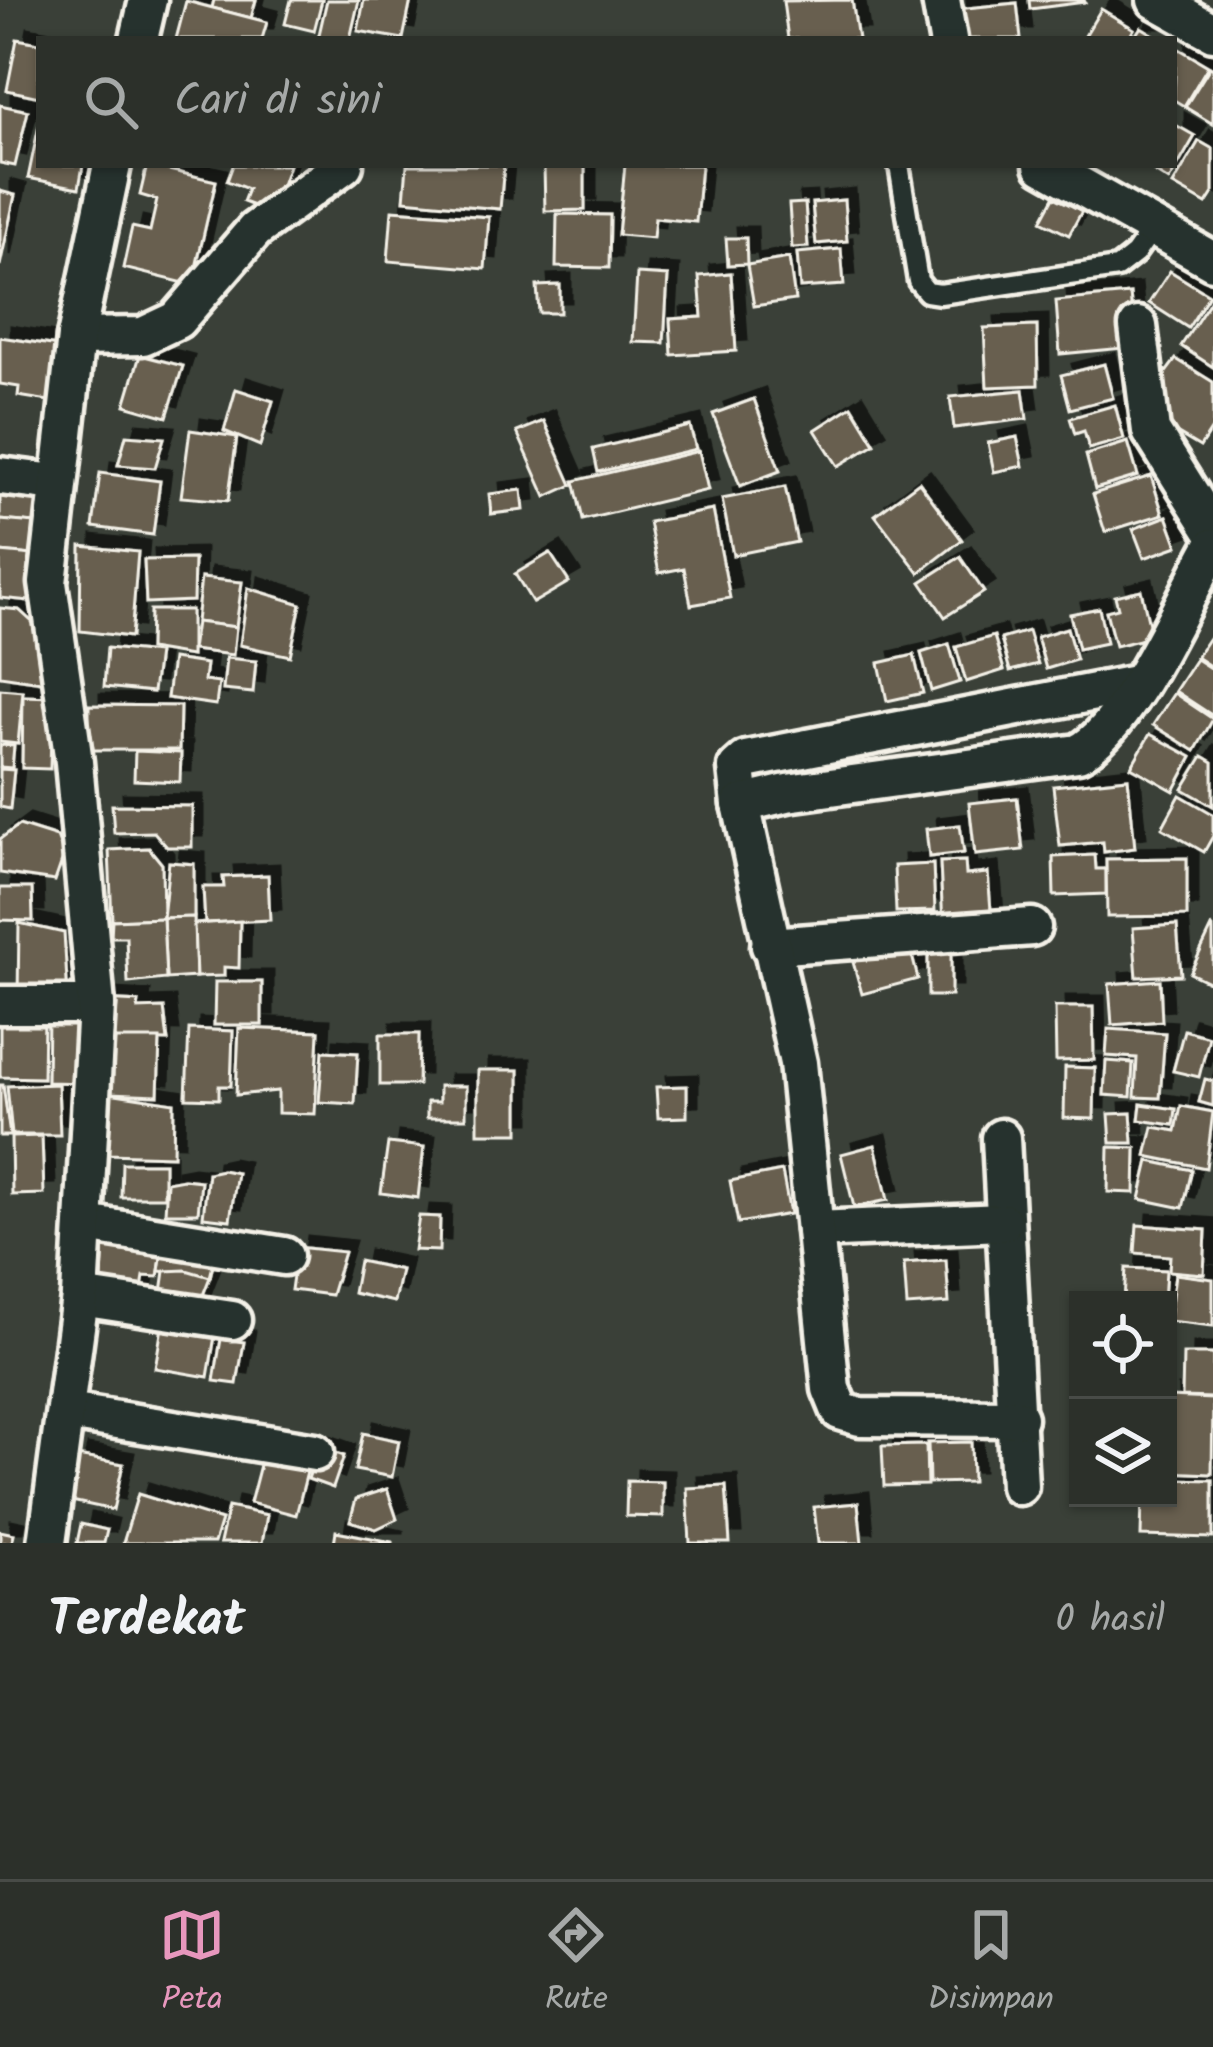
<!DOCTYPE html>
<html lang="id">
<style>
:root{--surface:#2c302a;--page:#343832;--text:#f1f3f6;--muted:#a6a9a8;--line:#484b47;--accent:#e797bd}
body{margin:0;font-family:Kalam,sans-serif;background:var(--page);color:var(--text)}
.controls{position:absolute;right:36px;bottom:36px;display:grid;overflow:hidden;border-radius:0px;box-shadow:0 3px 9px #0004}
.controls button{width:108px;height:108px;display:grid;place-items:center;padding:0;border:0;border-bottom:3px solid var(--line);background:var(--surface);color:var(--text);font:60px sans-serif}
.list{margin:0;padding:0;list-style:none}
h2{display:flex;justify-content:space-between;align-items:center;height:156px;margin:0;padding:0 48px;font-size:51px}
h2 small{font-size:39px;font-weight:400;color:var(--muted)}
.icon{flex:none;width:66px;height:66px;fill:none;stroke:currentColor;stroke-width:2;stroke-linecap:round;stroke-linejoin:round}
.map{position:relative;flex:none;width:1213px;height:1543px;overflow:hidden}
.search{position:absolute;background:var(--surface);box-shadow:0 3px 9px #0004;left:36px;right:36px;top:36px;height:132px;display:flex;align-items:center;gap:30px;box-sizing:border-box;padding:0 42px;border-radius:0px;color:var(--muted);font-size:45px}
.sheet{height:336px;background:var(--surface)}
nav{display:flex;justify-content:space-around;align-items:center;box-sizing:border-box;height:168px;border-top:3px solid var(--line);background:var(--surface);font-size:33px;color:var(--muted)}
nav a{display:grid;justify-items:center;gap:6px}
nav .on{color:var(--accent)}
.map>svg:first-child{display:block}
</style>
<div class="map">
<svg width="1213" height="1543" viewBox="0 0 1213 1543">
<defs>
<filter id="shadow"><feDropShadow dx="11" dy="-11" stdDeviation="0" flood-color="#0009"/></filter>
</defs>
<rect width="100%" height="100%" fill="#3a4038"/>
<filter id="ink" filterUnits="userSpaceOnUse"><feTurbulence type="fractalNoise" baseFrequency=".00833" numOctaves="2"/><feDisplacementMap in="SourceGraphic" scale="24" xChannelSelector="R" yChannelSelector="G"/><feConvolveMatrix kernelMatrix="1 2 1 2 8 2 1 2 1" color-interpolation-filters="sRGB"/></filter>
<g filter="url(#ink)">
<g fill="#675f50" stroke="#f4f1e8" stroke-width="3" filter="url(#shadow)">
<path d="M214,0H256L251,18L212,8Z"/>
<path d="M291,0H322L314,31L285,24Z"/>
<path d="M327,0H359L350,39H318Z"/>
<path d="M364,0H411L403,39L358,31Z"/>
<path d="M852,0L858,39H788L783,1Z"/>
<path d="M1029,0H1084L1085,2L1030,9Z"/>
<path d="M186,1L267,22L262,39H176Z"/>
<path d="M1017,3L1021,39H959L956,9Z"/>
<path d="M1101,9L1134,29L1128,39H1083Z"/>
<path d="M1141,27L1161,39H1133Z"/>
<path d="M17,39L39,43V97L7,90Z"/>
<path d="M1176,47L1208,66L1184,106L1174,100Z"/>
<path d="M1210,67L1213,69V124L1185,107Z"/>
<path d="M0,105L28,111L15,166L0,163Z"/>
<path d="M1174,124L1195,136L1169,181L1143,165H1174Z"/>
<path d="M39,125V165H83L79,188L28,178Z"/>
<path d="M1199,141L1213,149V193L1206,204L1173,185Z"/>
<path d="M147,165L216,181L192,285L123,268L132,227L150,231L157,200L140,195Z"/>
<path d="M233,165H289L272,213L243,202L248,189L227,181Z"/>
<path d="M407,165H504L500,209L404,200Z"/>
<path d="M544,165H585V210L545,211Z"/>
<path d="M625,165H701L696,222L655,218L653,238L618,235Z"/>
<path d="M0,191L15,195L0,266Z"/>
<path d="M1054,197L1082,211L1069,235L1041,221Z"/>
<path d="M844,200L847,241L816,244L812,203Z"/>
<path d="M805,203L808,247L792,248L789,204Z"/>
<path d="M392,210L489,217L485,269L388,261Z"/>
<path d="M557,214L610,215L609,268L556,267Z"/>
<path d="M726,238H746L747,264L728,265Z"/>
<path d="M841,249L844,285L800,288L797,253Z"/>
<path d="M789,258L795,300L754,306L747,265Z"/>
<path d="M1170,271L1209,295L1188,328L1149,303Z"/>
<path d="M731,273L736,351L672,355L670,319L702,317L699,276Z"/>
<path d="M637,274L668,276L664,343L633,342Z"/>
<path d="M560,285V313H539L537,286Z"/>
<path d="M1130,294L1135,347L1060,354L1056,301Z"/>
<path d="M1213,297V367L1181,346Z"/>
<path d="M1037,326L1038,385L987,387L984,328Z"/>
<path d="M0,337L58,346L49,401L18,396L19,387L0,384Z"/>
<path d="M140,355L183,366L167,417L125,405Z"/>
<path d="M1176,359L1213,382V427L1200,447L1163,425L1158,383Z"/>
<path d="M1104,364L1113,398L1070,409L1061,375Z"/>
<path d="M236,389L273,401L260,446L224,431Z"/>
<path d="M1023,390L1027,419L954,428L950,397Z"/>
<path d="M754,399L780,471L740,486L713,414Z"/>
<path d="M1115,405L1124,439L1089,449L1084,431L1075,434L1070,418Z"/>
<path d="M852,406L875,444L838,466L815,430Z"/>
<path d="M544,421L572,485L546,497L517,432Z"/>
<path d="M690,426L696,449L598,472L593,449Z"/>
<path d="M190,430L237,437L228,501L181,497Z"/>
<path d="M126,435L164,438L155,468L118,465Z"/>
<path d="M1017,437L1023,466L994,472L988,443Z"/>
<path d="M1128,442L1138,476L1095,489L1086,455Z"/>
<path d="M699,451L708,490L583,520L574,481Z"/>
<path d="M100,473L160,481L153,535L93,527Z"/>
<path d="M1151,476L1163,514L1105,532L1093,494Z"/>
<path d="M919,482L962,540L919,573L875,515Z"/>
<path d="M0,485L51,489L48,524L0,520Z"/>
<path d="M785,487L797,542L733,555L722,499Z"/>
<path d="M522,490L524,510L491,514L489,494Z"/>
<path d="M713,510L730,598L691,605L684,568L659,573L649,522Z"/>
<path d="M1167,516L1178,546L1144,558L1133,529Z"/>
<path d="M0,520L48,524L45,556L0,552Z"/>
<path d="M81,546L138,552L131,637L80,631Z"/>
<path d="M0,552L45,556L40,602L0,598Z"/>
<path d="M550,553L569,582L533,603L515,574Z"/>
<path d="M960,557L984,592L945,617L921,582Z"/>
<path d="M194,559L193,601L146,603L144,560Z"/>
<path d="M201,578L242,582L236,627L196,622Z"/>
<path d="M248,588L301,604L290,656L240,645Z"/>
<path d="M1141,590L1152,637L1115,646L1106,611L1118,608L1115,596Z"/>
<path d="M0,608L19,610L41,630L48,683L0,676Z"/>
<path d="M1099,608L1106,643L1078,649L1070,614Z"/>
<path d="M150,610H191V656L149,649Z"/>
<path d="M196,622L236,627L233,655L192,650Z"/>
<path d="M1067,628L1076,660L1046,669L1037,637Z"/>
<path d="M1028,631L1038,664L1010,671L1001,639Z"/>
<path d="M1213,632V668L1196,657Z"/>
<path d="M994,636L1004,670L966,682L956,647Z"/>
<path d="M949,644L960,682L931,691L921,653Z"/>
<path d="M107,648L158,653L153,692L104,687Z"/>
<path d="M914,655L923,693L887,701L879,663Z"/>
<path d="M226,658L256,661L253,693L223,690Z"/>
<path d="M172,659L206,664L204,681L219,683L216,705L167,698Z"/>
<path d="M1196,659L1213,670V716L1175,691Z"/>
<path d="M0,689L23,691L18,744L0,742Z"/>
<path d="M1174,693L1213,719L1195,751L1153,725Z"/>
<path d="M23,696L52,697L50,769L22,768Z"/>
<path d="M89,705L180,706L179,750H89Z"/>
<path d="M1150,734L1192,757L1174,791L1131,767Z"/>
<path d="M0,745L14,746L12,768L0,767Z"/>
<path d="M135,751L181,753L180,782L134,780Z"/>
<path d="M1203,756L1213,762V806L1183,789Z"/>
<path d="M0,769L14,770L10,809L0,807Z"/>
<path d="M1128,778L1135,848L1104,852L1103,842L1060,846L1053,786Z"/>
<path d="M1180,795L1213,814V836L1204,852L1162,828Z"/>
<path d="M1017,798L1023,850L975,855L969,803Z"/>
<path d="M112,805L192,806V847H167L154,832L114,833Z"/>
<path d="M19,825L57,837L64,855L55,881L0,873V839Z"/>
<path d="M960,825L964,853L929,857L926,829Z"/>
<path d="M149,848L162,864L163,918L112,920L109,850Z"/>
<path d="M1095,855L1096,869H1106V894L1054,896L1053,857Z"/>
<path d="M1187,858V916L1107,917L1106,859Z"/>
<path d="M965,861L966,875L988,873L992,923L943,926L940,862Z"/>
<path d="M169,862L194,864V917L163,918Z"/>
<path d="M933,864L935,911L896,912L894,866Z"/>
<path d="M268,875L270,920L205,923L203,887H224L223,877Z"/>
<path d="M0,888H32L33,921L0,920Z"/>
<path d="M194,917L196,977L166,979L163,918Z"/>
<path d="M163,918L166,979L128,983L126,937H111L112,920Z"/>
<path d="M240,921L239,968L224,967V976L196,977L194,924Z"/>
<path d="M19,923L64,933L68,998L18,999Z"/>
<path d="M1177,925L1181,975L1137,977L1133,928Z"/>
<path d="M1212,927L1213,928V984L1190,973Z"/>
<path d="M908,940L918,979L862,994L851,955Z"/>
<rect x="928" y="945" width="23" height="51"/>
<path d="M1160,980L1162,1021L1112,1025L1109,984Z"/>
<path d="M215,982H262V1025H214Z"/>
<path d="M103,1000L139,1002L138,1009L164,1008L168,1041L101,1039Z"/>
<path d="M1055,1007H1093L1094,1060L1056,1061Z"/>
<path d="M0,1016H44L43,1078L0,1077Z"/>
<path d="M48,1017L89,1018L87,1083L47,1082Z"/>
<path d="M239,1028L319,1031L315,1114L278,1113V1091L236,1095Z"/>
<path d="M189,1029L233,1031L231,1086H219V1099L186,1098Z"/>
<path d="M1108,1029L1165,1033L1160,1098L1135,1097L1137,1058L1106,1056Z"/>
<path d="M1184,1030L1209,1037L1199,1077L1173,1071Z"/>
<path d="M380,1034H419L418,1085H380Z"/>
<path d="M101,1039H160L158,1095L109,1093Z"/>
<path d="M323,1051L358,1053L355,1104L319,1102Z"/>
<path d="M1106,1061L1133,1063L1131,1097L1104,1095Z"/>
<path d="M1065,1067L1095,1068L1094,1119L1064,1118Z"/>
<rect x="478" y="1070" width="41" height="63"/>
<path d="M1205,1079L1213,1081V1106L1199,1102Z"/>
<path d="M58,1084L60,1135H12L7,1086Z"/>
<path d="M0,1085H3L10,1136H0Z"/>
<path d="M439,1086H466V1118H427V1102H439Z"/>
<path d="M687,1086V1117L658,1118L656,1087Z"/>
<path d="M109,1093L174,1103L173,1156L107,1154Z"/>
<path d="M1141,1104L1176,1109L1174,1125L1139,1120Z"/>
<path d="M1181,1106L1213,1112L1206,1168L1146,1156L1153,1127L1176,1131Z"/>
<path d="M1131,1113L1133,1143H1111L1109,1114Z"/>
<path d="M42,1136L44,1194L12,1195L11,1137Z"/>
<path d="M388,1143L424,1147L418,1198L381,1193Z"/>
<path d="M875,1145L888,1200L854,1207L841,1154Z"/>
<path d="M1109,1147L1136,1148L1135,1193L1108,1192Z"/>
<path d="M1149,1161L1192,1170L1183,1208L1140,1199Z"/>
<path d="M122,1163H164V1197H121Z"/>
<path d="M222,1170L237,1173L230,1220L203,1217L208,1173Z"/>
<path d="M782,1171L790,1214L738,1223L730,1181Z"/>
<path d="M183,1179L201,1181L198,1213H165L167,1182Z"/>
<path d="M419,1216L440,1217L439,1251L414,1250Z"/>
<path d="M1137,1225L1206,1230L1204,1274L1169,1271L1170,1256L1135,1253Z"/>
<path d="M104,1240L163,1245L158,1277L144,1276L140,1300L101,1297Z"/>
<path d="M163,1245L217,1249L210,1277L159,1271Z"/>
<path d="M297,1247L344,1252L331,1295L291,1290Z"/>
<path d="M946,1260L949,1303L907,1306L904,1263Z"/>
<path d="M359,1261L401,1270L394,1302L353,1293Z"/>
<path d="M1126,1268L1166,1270L1164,1300H1124Z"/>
<path d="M186,1270L210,1277L196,1313L160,1306L165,1271Z"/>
<path d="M1175,1274L1213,1279V1326L1169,1321Z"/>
<path d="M162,1327L215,1336L208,1377L155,1368Z"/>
<path d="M221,1339L244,1342L237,1384L214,1381Z"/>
<path d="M1183,1354H1213V1398L1182,1397Z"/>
<path d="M1168,1397L1213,1399L1212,1474L1168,1472Z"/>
<path d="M363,1433L399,1441L392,1477L355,1470Z"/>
<path d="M971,1442L972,1482L929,1483L928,1443Z"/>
<path d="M926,1445L927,1485L884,1486L882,1446Z"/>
<path d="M319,1447L344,1456L333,1488L308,1479Z"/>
<path d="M77,1456L123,1464L113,1510L67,1500Z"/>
<path d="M262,1457L308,1468L296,1515L250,1503Z"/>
<path d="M1168,1479L1213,1480V1538L1141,1536L1142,1498H1168Z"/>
<path d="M627,1481L663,1482V1517L626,1516Z"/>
<path d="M726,1486L730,1543H690L687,1488Z"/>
<path d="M387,1489L397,1519L376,1529L350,1521L356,1499Z"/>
<path d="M138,1494L221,1520L214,1543H123Z"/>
<path d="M858,1503L862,1543H818L814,1507Z"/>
<path d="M228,1507L267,1515L262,1543H220Z"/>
<path d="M81,1524L107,1530L104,1543H77Z"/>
<path d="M0,1531L14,1534L12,1543H0Z"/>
<path d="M336,1531L392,1542V1543H334Z"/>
</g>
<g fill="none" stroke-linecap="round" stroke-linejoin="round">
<g stroke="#f4f1e8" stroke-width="27">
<path id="lane" d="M899,165L918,281L927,292L940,294L1117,268L1135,254L1154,227"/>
</g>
<g stroke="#f4f1e8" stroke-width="45">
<g id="street">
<path d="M941,0L948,39"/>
<path d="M1156,0L1213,32"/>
<path d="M139,39L148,0"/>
<path d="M1043,165L1213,261"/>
<path d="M1138,326L1151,431L1213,530"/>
<path d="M76,337L143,336L177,320L255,230L344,165"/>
<path d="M0,476L55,483"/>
<path d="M741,804L737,768L746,760L1136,684"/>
<path d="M770,946L1032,927"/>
<path d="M0,1005H96"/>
<path d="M1001,1138L1019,1486"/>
<path d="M86,1224L284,1256"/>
<path d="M815,1230L1003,1222"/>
<path d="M80,1297L232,1320"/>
<path d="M68,1412L315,1452"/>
<path d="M1018,1418L860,1417L840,1411L831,1389L798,1063L741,804L787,793L1078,753C1129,728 1183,600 1213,547"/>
<path d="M47,1543L80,1297L96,1005L74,762L48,583L76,337L112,165"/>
</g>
</g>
<use href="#lane" stroke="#26332d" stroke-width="18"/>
<use href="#street" stroke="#26332d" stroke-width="36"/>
</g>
</g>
</svg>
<div class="controls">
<button><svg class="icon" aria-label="locate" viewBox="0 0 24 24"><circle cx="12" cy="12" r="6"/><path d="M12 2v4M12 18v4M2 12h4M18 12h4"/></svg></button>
<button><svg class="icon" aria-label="layers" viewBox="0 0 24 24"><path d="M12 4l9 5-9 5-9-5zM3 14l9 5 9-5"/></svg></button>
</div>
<div class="search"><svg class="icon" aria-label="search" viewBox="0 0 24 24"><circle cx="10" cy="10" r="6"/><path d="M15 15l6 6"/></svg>Cari di sini</div>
</div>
<section class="sheet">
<h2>Terdekat<small>0 hasil</small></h2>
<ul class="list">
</ul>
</section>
<nav>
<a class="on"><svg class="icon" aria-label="map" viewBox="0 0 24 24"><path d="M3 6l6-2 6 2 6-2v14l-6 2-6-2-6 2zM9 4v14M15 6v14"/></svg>Peta</a>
<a><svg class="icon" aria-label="directions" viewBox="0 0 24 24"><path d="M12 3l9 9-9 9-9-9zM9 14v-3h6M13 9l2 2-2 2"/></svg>Rute</a>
<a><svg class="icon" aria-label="saved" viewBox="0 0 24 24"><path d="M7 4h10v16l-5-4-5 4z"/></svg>Disimpan</a>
</nav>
